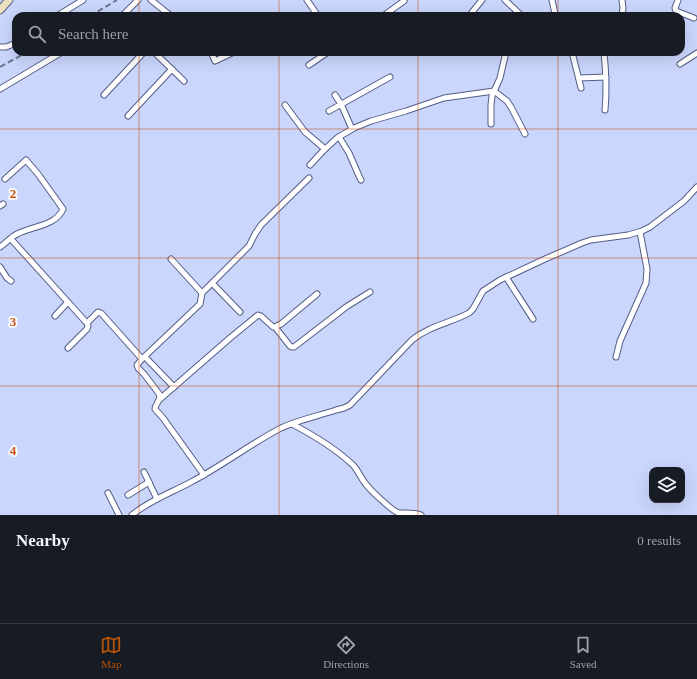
<!DOCTYPE html>
<style>
:root{--surface:#171b24;--page:#20242c;--text:#f1f3f6;--muted:#9ea1a6;--line:#363941;--accent:#b45309}
body{margin:0;font-family:"Times New Roman",serif;background:var(--page);color:var(--text)}
.controls{position:absolute;right:12px;bottom:12px;display:grid;overflow:hidden;border-radius:8px;box-shadow:0 4px 16px #0002}
.controls button{width:36px;height:36px;display:grid;place-items:center;padding:0;border:0;border-bottom:1px solid var(--line);background:var(--surface);color:var(--text);font:20px sans-serif}
.list{margin:0;padding:0;list-style:none}
h2{display:flex;justify-content:space-between;align-items:center;height:52px;margin:0;padding:0 16px;font-size:17px}
h2 small{font-size:13px;font-weight:400;color:var(--muted)}
.icon{flex:none;width:22px;height:22px;fill:none;stroke:currentColor;stroke-width:2;stroke-linecap:round;stroke-linejoin:round}
.map{position:relative;flex:none;width:697px;height:515px;overflow:hidden}
.search{position:absolute;background:var(--surface);box-shadow:0 4px 16px #0002;left:12px;right:12px;top:12px;height:44px;display:flex;align-items:center;gap:10px;box-sizing:border-box;padding:0 14px;border-radius:12px;color:var(--muted);font-size:15px}
.sheet{height:108px;background:var(--surface)}
nav{display:flex;justify-content:space-around;align-items:center;box-sizing:border-box;height:56px;border-top:1px solid var(--line);background:var(--surface);font-size:11px;color:var(--muted)}
nav a{display:grid;justify-items:center;gap:2px}
nav .on{color:var(--accent)}
.map>svg:first-child{display:block}
</style>
<div class="map">
<svg width="697" height="515" viewBox="0 0 697 515">
<rect width="100%" height="100%" fill="#cad6fc"/>
<g fill="none" stroke-linecap="round" stroke-linejoin="round">
<g stroke="#535e87" stroke-width="7">
<g id="street">
<path d="M151,0L171,16"/>
<path d="M307,0L318,16"/>
<path d="M505,0L522,16"/>
<path d="M552,0L555,14L554,16"/>
<path d="M678,0L675,8L676,11L694,18"/>
<path d="M57,16L83,0"/>
<path d="M122,16L138,0"/>
<path d="M383,16L404,1"/>
<path d="M469,16L482,0"/>
<path d="M622,16L623,8L622,0"/>
<path d="M0,47H6L16,43"/>
<path d="M154,52L184,81"/>
<path d="M211,52L215,61L234,52"/>
<path d="M572,52L581,88"/>
<path d="M604,52C606,72 607,90 605,110"/>
<path d="M680,64L697,53"/>
<path d="M309,65L328,52"/>
<path d="M579,78L606,77"/>
<path d="M0,89L62,52"/>
<path d="M104,95L144,52"/>
<path d="M335,95L341,104L352,129"/>
<path d="M285,105L305,132L325,149"/>
<path d="M329,111L390,77"/>
<path d="M128,116L172,69"/>
<path d="M491,124V105L492,96L500,78L506,52"/>
<path d="M339,137L349,153L359,176L361,180"/>
<path d="M310,165L323,151L337,138L354,128L371,121L406,111L444,98L494,91L507,101L511,107L525,134"/>
<path d="M0,206L3,204"/>
<path d="M11,239L85,321L87,323L98,312L101,313L142,359L200,304L202,293L249,246L255,234L261,225L309,178"/>
<path d="M0,247C6,243 11,237 17,234C32,226 56,226 63,209L38,174L26,160L5,179"/>
<path d="M171,259L202,293"/>
<path d="M0,267L7,278L11,281"/>
<path d="M506,277L533,319"/>
<path d="M212,283L240,312"/>
<path d="M55,316L68,302"/>
<path d="M275,327L290,346L292,347H294L346,307L370,292"/>
<path d="M68,348L87,329L88,326L87,323"/>
<path d="M145,357L174,387"/>
<path d="M616,357L620,341L646,283L647,269L640,232"/>
<path d="M142,359L137,365L138,368L144,374L160,395C160,402 155,404 155,409L163,418L204,475"/>
<path d="M160,399L230,338L258,315L261,316L273,327H275L281,324L317,294"/>
<path d="M292,424C313,435 335,448 353,465C358,470 360,477 365,483C369,489 392,511 399,513C401,513 404,513 406,513C411,513 416,513 421,515"/>
<path d="M144,472L157,499"/>
<path d="M108,493L119,515"/>
<path d="M128,495L149,482"/>
<path d="M132,515C150,500 171,493 191,482C222,466 250,444 281,428C298,420 318,416 336,410L344,408L350,405L412,340C429,326 450,323 469,313L473,309L483,291L500,280L545,259L582,243L591,240L628,235L642,231L650,227L684,201L697,187"/>
</g>
</g>
<g stroke="#535e87" stroke-width="9">
<path id="secondary" d="M0,10L9,0"/>
</g>
<use href="#street" stroke="#fff" stroke-width="5"/>
<use href="#secondary" stroke="#ebe1be" stroke-width="7"/>
<g stroke="#6c758f" stroke-width="2" stroke-dasharray="6 3" stroke-linecap="butt">
<path d="M90,16L117,0"/>
<path d="M0,67L27,52"/>
</g>
</g>
<path fill="none" stroke="#cb5213" stroke-width="1" stroke-opacity="0.55" d="M139,0V16M279,0V16M418,0V16M558,0V16M139,52V515M279,52V515M418,52V515M558,52V515M0,129H697M0,258H697M0,386H697"/>
<g font-size="13" text-anchor="middle" font-weight="bold" fill="#cb5213" stroke="#f6f8fd" stroke-width="4" stroke-linejoin="round" paint-order="stroke">
<text x="13" y="198">2</text>
<text x="13" y="326">3</text>
<text x="13" y="455">4</text>
</g>
</svg>
<div class="controls">
<button><svg class="icon" aria-label="layers" viewBox="0 0 24 24"><path d="M12 4l9 5-9 5-9-5zM3 14l9 5 9-5"/></svg></button>
</div>
<div class="search"><svg class="icon" aria-label="search" viewBox="0 0 24 24"><circle cx="10" cy="10" r="6"/><path d="M15 15l6 6"/></svg>Search here</div>
</div>
<section class="sheet">
<h2>Nearby<small>0 results</small></h2>
<ul class="list">
</ul>
</section>
<nav>
<a class="on"><svg class="icon" aria-label="map" viewBox="0 0 24 24"><path d="M3 6l6-2 6 2 6-2v14l-6 2-6-2-6 2zM9 4v14M15 6v14"/></svg>Map</a>
<a><svg class="icon" aria-label="directions" viewBox="0 0 24 24"><path d="M12 3l9 9-9 9-9-9zM9 14v-3h6M13 9l2 2-2 2"/></svg>Directions</a>
<a><svg class="icon" aria-label="saved" viewBox="0 0 24 24"><path d="M7 4h10v16l-5-4-5 4z"/></svg>Saved</a>
</nav>
